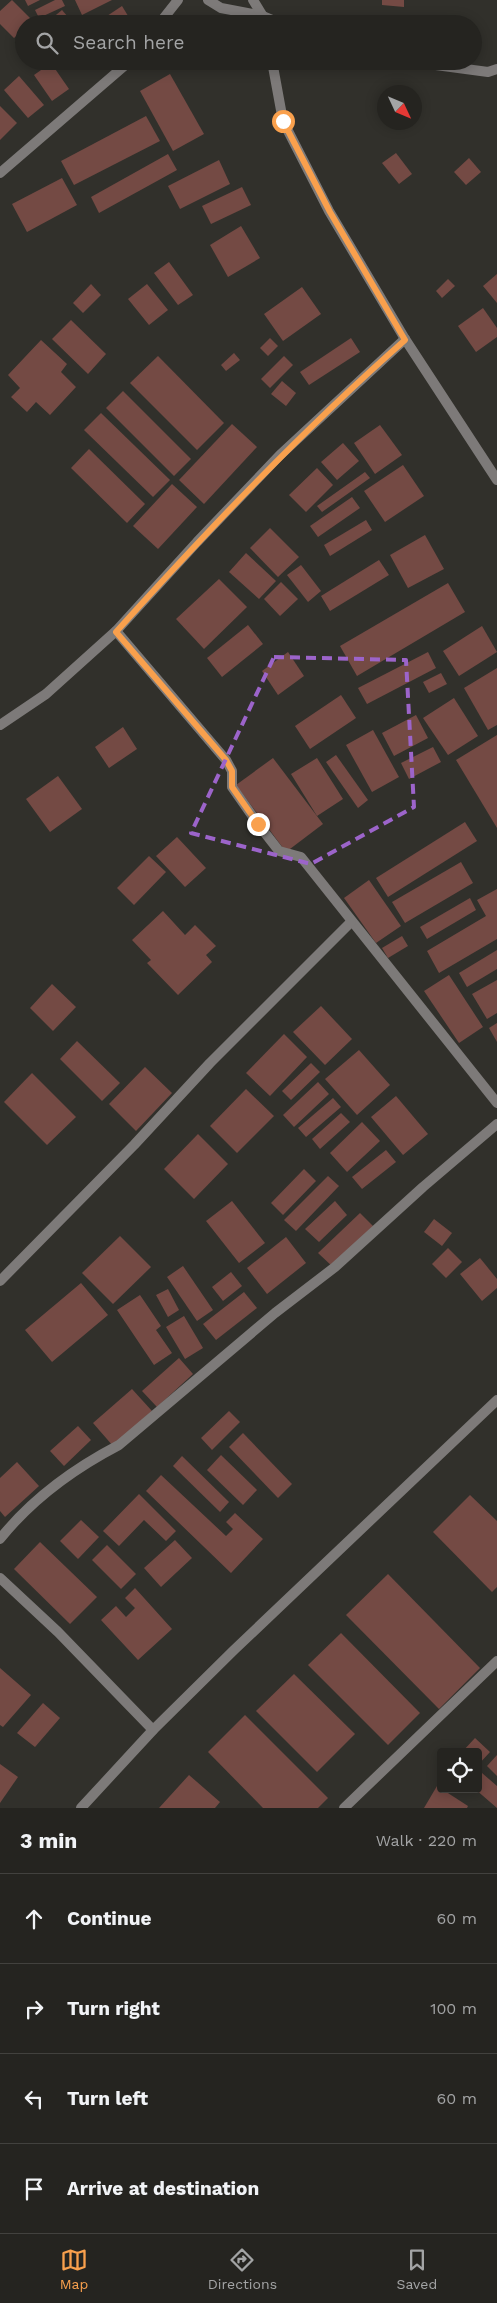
<!DOCTYPE html>
<meta charset="utf-8">
<style>
:root{--surface:#252420;--page:#31302d;--text:#f1f3f6;--muted:#a3a4a5;--line:#42413e;--accent:#f9a04d}
body{margin:0;font-family:"Work Sans",sans-serif;background:var(--page);color:var(--text)}
.controls{position:absolute;right:15px;bottom:15px;display:grid;overflow:hidden;border-radius:5px;box-shadow:0 2px 12px #0003}
.controls button{width:45px;height:45px;display:grid;place-items:center;padding:0;border:0;border-bottom:1px solid var(--line);background:var(--surface);color:var(--text);font:25px sans-serif}
.compass{position:absolute;left:377px;top:85px;width:45px;height:45px;border-radius:50%;background:var(--surface);box-shadow:0 2px 12px #0003;rotate:134deg}
.stop{position:absolute;width:15px;height:15px;margin:-11px;border:4px solid #f9a04d;border-radius:50%;background:#fff}
.stop.end{background:#f9a04d;border-color:#fff;box-shadow:0 1px 5px #0008}
.list{margin:0;padding:0;list-style:none}
h2{display:flex;justify-content:space-between;align-items:center;height:65px;margin:0;padding:0 20px;font-size:21px}
h2 small{font-size:16px;font-weight:400;color:var(--muted)}
.list li{display:grid;grid-template-columns:32px 1fr auto;gap:15px;align-items:center;box-sizing:border-box;height:90px;padding:0 20px;border-top:1px solid var(--line)}
.list b{display:block;font-size:19px;white-space:nowrap}
.list em{font-size:16px;font-style:normal;color:var(--muted)}
.icon{flex:none;width:28px;height:28px;fill:none;stroke:currentColor;stroke-width:2;stroke-linecap:round;stroke-linejoin:round}
.map{position:relative;flex:none;width:497px;height:1808px;overflow:hidden}
.search{position:absolute;background:var(--surface);box-shadow:0 2px 12px #0003;left:15px;right:15px;top:15px;height:55px;display:flex;align-items:center;gap:12px;box-sizing:border-box;padding:0 18px;border-radius:28px;color:var(--muted);font-size:19px}
.sheet{height:425px;background:var(--surface)}
nav{display:flex;justify-content:space-around;align-items:center;box-sizing:border-box;height:70px;border-top:1px solid var(--line);background:var(--surface);font-size:14px;color:var(--muted)}
nav a{display:grid;justify-items:center;gap:2px}
nav .on{color:var(--accent)}
.map>svg:first-child{display:block}
</style>
<div class="map">
<svg width="497" height="1808" viewBox="0 0 497 1808">
<rect width="100%" height="100%" fill="#31302b"/>
<g fill="#744a44">
<path d="M12,0L32,20L29,24H24V29L14,38L0,24V11Z"/>
<path d="M25,0H40L28,6Z"/>
<path d="M55,0H62L65,6L39,18L35,10Z"/>
<path d="M75,0H112L82,15Z"/>
<path d="M382,0H404V7L382,5Z"/>
<path d="M122,6L133,24H99L98,22Z"/>
<path d="M62,10L74,24H45Z"/>
<path d="M71,61H85L76,68Z"/>
<path d="M51,63L69,89L52,101L34,75Z"/>
<path d="M170,74L204,134L173,151L140,91Z"/>
<path d="M19,76L44,105L28,118L4,90Z"/>
<path d="M0,106L17,123L0,140Z"/>
<path d="M146,116L160,141L74,185L61,161Z"/>
<path d="M396,153L412,174L399,184L382,163Z"/>
<path d="M168,154L177,170L99,213L91,197Z"/>
<path d="M469,158L481,172L466,185L454,172Z"/>
<path d="M219,160L230,184L180,209L168,186Z"/>
<path d="M62,178L77,205L27,232L12,204Z"/>
<path d="M242,187L251,205L211,224L202,206Z"/>
<path d="M241,226L260,258L228,277L210,245Z"/>
<path d="M169,262L193,295L178,305L154,273Z"/>
<path d="M497,274V303L483,286Z"/>
<path d="M448,279L455,286L442,298L436,291Z"/>
<path d="M91,284L101,295L83,313L73,303Z"/>
<path d="M147,284L168,310L149,325L128,299Z"/>
<path d="M302,287L321,314L283,341L264,314Z"/>
<path d="M483,308L497,328V337L476,352L458,326Z"/>
<path d="M71,320L106,354L88,374L52,339Z"/>
<path d="M270,338L278,346L268,356L260,348Z"/>
<path d="M351,338L360,352L309,385L300,372Z"/>
<path d="M41,340L67,364L61,372L76,387L50,415L36,402L27,412L11,397L20,388L8,375Z"/>
<path d="M234,353L240,360L226,371L221,365Z"/>
<path d="M158,356L224,423L197,450L130,383Z"/>
<path d="M284,356L293,365L270,388L261,379Z"/>
<path d="M282,381L296,393L286,406L271,394Z"/>
<path d="M123,391L191,459L174,476L106,408Z"/>
<path d="M101,413L170,480L153,497L84,430Z"/>
<path d="M232,424L257,447L204,504L179,480Z"/>
<path d="M380,425L402,455L375,474L354,443Z"/>
<path d="M343,443L359,461L337,480L321,462Z"/>
<path d="M89,449L145,504L127,523L71,468Z"/>
<path d="M403,465L424,496L385,522L364,491Z"/>
<path d="M317,468L333,485L306,512L289,495Z"/>
<path d="M365,472L370,478L322,512L317,506Z"/>
<path d="M172,484L197,507L158,549L133,526Z"/>
<path d="M352,497L360,508L318,537L310,526Z"/>
<path d="M366,520L372,530L330,556L324,545Z"/>
<path d="M270,528L299,557L278,577L250,548Z"/>
<path d="M425,535L444,569L408,588L390,555Z"/>
<path d="M246,553L276,581L259,599L229,572Z"/>
<path d="M379,560L389,575L330,611L321,596Z"/>
<path d="M301,565L321,591L308,602L287,575Z"/>
<path d="M219,579L247,607L204,649L176,619Z"/>
<path d="M281,582L298,599L280,616L264,599Z"/>
<path d="M448,583L465,612L357,676L340,646Z"/>
<path d="M248,625L263,644L222,677L207,658Z"/>
<path d="M482,626L497,652L459,676L443,651Z"/>
<path d="M288,652L304,676L278,695L262,671Z"/>
<path d="M428,652L436,668L367,704L358,688Z"/>
<path d="M497,668V725L488,730L464,688Z"/>
<path d="M441,673L447,684L429,693L423,682Z"/>
<path d="M341,695L356,718L310,749L295,726Z"/>
<path d="M454,698L478,736L448,755L423,718Z"/>
<path d="M416,715L428,738L394,756L382,733Z"/>
<path d="M123,727L137,749L109,768L95,747Z"/>
<path d="M373,730L399,777L372,792L346,745Z"/>
<path d="M497,735V828L456,760Z"/>
<path d="M433,747L441,762L409,779L401,763Z"/>
<path d="M336,755L368,800L358,808L326,762Z"/>
<path d="M273,758L323,824L286,852L236,785Z"/>
<path d="M317,758L343,799L317,816L291,774Z"/>
<path d="M58,776L82,809L50,832L26,799Z"/>
<path d="M465,822L477,841L388,897L376,878Z"/>
<path d="M177,837L206,868L185,887L156,856Z"/>
<path d="M149,856L166,872L134,905L117,888Z"/>
<path d="M461,862L473,883L405,923L392,902Z"/>
<path d="M369,880L401,926L376,943L344,898Z"/>
<path d="M497,889V939L439,973L427,951L486,916L477,900Z"/>
<path d="M470,898L476,910L427,939L420,927Z"/>
<path d="M163,911L185,935L195,925L216,946L206,955L212,962L178,995L147,963L151,960L132,940Z"/>
<path d="M402,936L408,946L388,958L382,948Z"/>
<path d="M497,950V969L467,987L459,973Z"/>
<path d="M449,975L483,1027L459,1043L424,991Z"/>
<path d="M497,980V1013L487,1019L472,994Z"/>
<path d="M52,984L76,1007L53,1031L30,1008Z"/>
<path d="M321,1006L352,1039L325,1065L293,1032Z"/>
<path d="M497,1023V1042L489,1028Z"/>
<path d="M284,1034L307,1057L270,1096L246,1073Z"/>
<path d="M77,1041L120,1083L102,1101L60,1059Z"/>
<path d="M359,1050L390,1085L357,1115L325,1079Z"/>
<path d="M311,1063L320,1072L291,1100L282,1091Z"/>
<path d="M145,1067L172,1093L136,1131L109,1104Z"/>
<path d="M32,1073L76,1117L47,1145L4,1102Z"/>
<path d="M318,1082L329,1094L294,1127L283,1115Z"/>
<path d="M246,1089L274,1116L237,1153L210,1126Z"/>
<path d="M396,1096L428,1134L403,1155L371,1117Z"/>
<path d="M333,1098L341,1107L306,1137L298,1128Z"/>
<path d="M341,1113L350,1122L320,1149L312,1139Z"/>
<path d="M362,1122L380,1141L347,1172L330,1153Z"/>
<path d="M198,1134L228,1164L194,1199L164,1169Z"/>
<path d="M386,1150L396,1162L362,1189L352,1177Z"/>
<path d="M304,1169L316,1181L283,1215L271,1203Z"/>
<path d="M328,1176L339,1186L296,1231L284,1220Z"/>
<path d="M232,1201L265,1243L239,1263L206,1221Z"/>
<path d="M335,1201L347,1215L319,1242L305,1229Z"/>
<path d="M360,1213L374,1227L333,1267L318,1253Z"/>
<path d="M434,1219L452,1233L442,1246L424,1232Z"/>
<path d="M120,1236L151,1267L113,1304L82,1273Z"/>
<path d="M286,1237L306,1263L267,1294L247,1268Z"/>
<path d="M448,1248L462,1262L446,1278L432,1264Z"/>
<path d="M480,1258L497,1279V1288L482,1301L460,1274Z"/>
<path d="M183,1266L213,1310L197,1321L167,1277Z"/>
<path d="M231,1272L242,1286L223,1301L212,1287Z"/>
<path d="M81,1283L108,1315L52,1362L25,1330Z"/>
<path d="M168,1289L179,1310L168,1317L156,1295Z"/>
<path d="M244,1292L257,1308L216,1340L203,1324Z"/>
<path d="M140,1295L161,1326L156,1330L172,1353L154,1365L117,1310Z"/>
<path d="M184,1316L203,1348L185,1359L166,1327Z"/>
<path d="M179,1358L193,1374L157,1407L142,1391Z"/>
<path d="M132,1389L152,1411L113,1446L93,1423Z"/>
<path d="M229,1411L240,1422L212,1450L201,1438Z"/>
<path d="M78,1426L91,1440L64,1466L50,1451Z"/>
<path d="M243,1433L292,1484L278,1498L229,1447Z"/>
<path d="M221,1455L257,1490L243,1505L207,1470Z"/>
<path d="M182,1456L229,1502L220,1512L173,1466Z"/>
<path d="M17,1462L39,1486L5,1517L0,1511V1478Z"/>
<path d="M161,1475L226,1536L233,1529L226,1522L235,1513L263,1539L231,1573L146,1491Z"/>
<path d="M139,1494L176,1531L166,1541L144,1520L119,1546L103,1531Z"/>
<path d="M470,1495L497,1521V1587L492,1592L433,1532Z"/>
<path d="M81,1520L99,1537L78,1559L60,1541Z"/>
<path d="M175,1540L192,1558L161,1587L144,1568Z"/>
<path d="M40,1542L97,1597L70,1624L14,1569Z"/>
<path d="M107,1545L136,1574L121,1589L92,1560Z"/>
<path d="M388,1574L480,1668L439,1709L346,1615Z"/>
<path d="M135,1588L172,1629L138,1660L101,1620L116,1606L126,1617L135,1608L125,1598Z"/>
<path d="M341,1633L420,1713L388,1745L308,1665Z"/>
<path d="M0,1668L31,1695L3,1727L0,1725Z"/>
<path d="M294,1674L355,1734L317,1772L256,1711Z"/>
<path d="M43,1703L60,1718L35,1747L17,1733Z"/>
<path d="M245,1715L328,1798L318,1808H263L208,1752Z"/>
<path d="M475,1738L490,1752L478,1765V1752H462Z"/>
<path d="M497,1755V1776L487,1766Z"/>
<path d="M0,1764L18,1777L0,1803Z"/>
<path d="M482,1773L497,1786V1808L475,1789H478V1777Z"/>
<path d="M189,1775L220,1802L215,1808H159Z"/>
<path d="M437,1786L468,1806L467,1808H424Z"/>
</g>
<g fill="none" stroke-linecap="round" stroke-linejoin="round">
<g stroke="#7d7a79" stroke-width="10">
<path d="M208,0L221,8L263,16L282,24"/>
<path d="M253,0L264,18"/>
<path d="M159,24L178,0"/>
<path d="M272,61L283,121L329,211L405,339L497,480"/>
<path d="M406,61L488,72L497,69"/>
<path d="M0,173L130,61"/>
<path d="M116,631L226,760L232,771V787L258,824L279,851L301,857L497,1103"/>
<path d="M0,725L46,694L116,631L197,542L280,455L405,339"/>
<path d="M0,1281L134,1145L210,1063L351,922"/>
<path d="M0,1539C31,1500 75,1468 119,1445L275,1313L335,1267L423,1187L497,1124"/>
<path d="M0,1578L58,1632L153,1730"/>
<path d="M81,1808L153,1730L234,1650L497,1400"/>
<path d="M344,1808L497,1661"/>
</g>
</g>
<g fill="none" stroke-linecap="round" stroke-linejoin="round">
<path stroke="#f9a04d" stroke-width="6" d="M258,824L232,787V771L226,760L116,632C209,529 302,431 405,340L330,212L283,121"/>
</g>
<path fill="none" stroke="#9c64ca" stroke-width="4" stroke-dasharray="10 6" stroke-linejoin="round" d="M274,657L406,660L414,807L311,864L191,833Z"/>
</svg>
<div class="controls">
<button><svg class="icon" aria-label="locate" viewBox="0 0 24 24"><circle cx="12" cy="12" r="6"/><path d="M12 2v4M12 18v4M2 12h4M18 12h4"/></svg></button>
</div>
<svg class="compass" viewBox="-18 -18 36 36"><path d="M0-13l5 13h-10z" fill="#e53935"/><path d="M0 13l5-13h-10z" fill="#a3a4a5"/></svg>
<div class="stop" style="left:283px;top:121px"></div>
<div class="stop end" style="left:258px;top:824px"></div>
<div class="search"><svg class="icon" aria-label="search" viewBox="0 0 24 24"><circle cx="10" cy="10" r="6"/><path d="M15 15l6 6"/></svg>Search here</div>
</div>
<section class="sheet">
<h2>3 min<small>Walk · 220 m</small></h2>
<ul class="list">
<li><svg class="icon" aria-label="ahead" viewBox="0 0 24 24"><path d="M12 20V5M6 11l6-6 6 6"/></svg><div><b>Continue</b></div><em>60 m</em></li>
<li><svg class="icon" aria-label="right" viewBox="0 0 24 24"><path d="M7 20v-9h11M14 6l5 5-5 5"/></svg><div><b>Turn right</b></div><em>100 m</em></li>
<li><svg class="icon" aria-label="left" viewBox="0 0 24 24"><path d="M17 20v-9H6M10 6l-5 5 5 5"/></svg><div><b>Turn left</b></div><em>60 m</em></li>
<li><svg class="icon" aria-label="arrive" viewBox="0 0 24 24"><path d="M6 21V4h12l-3 4 3 4H6"/></svg><div><b>Arrive at destination</b></div></li>
</ul>
</section>
<nav>
<a class="on"><svg class="icon" aria-label="map" viewBox="0 0 24 24"><path d="M3 6l6-2 6 2 6-2v14l-6 2-6-2-6 2zM9 4v14M15 6v14"/></svg>Map</a>
<a><svg class="icon" aria-label="directions" viewBox="0 0 24 24"><path d="M12 3l9 9-9 9-9-9zM9 14v-3h6M13 9l2 2-2 2"/></svg>Directions</a>
<a><svg class="icon" aria-label="saved" viewBox="0 0 24 24"><path d="M7 4h10v16l-5-4-5 4z"/></svg>Saved</a>
</nav>
